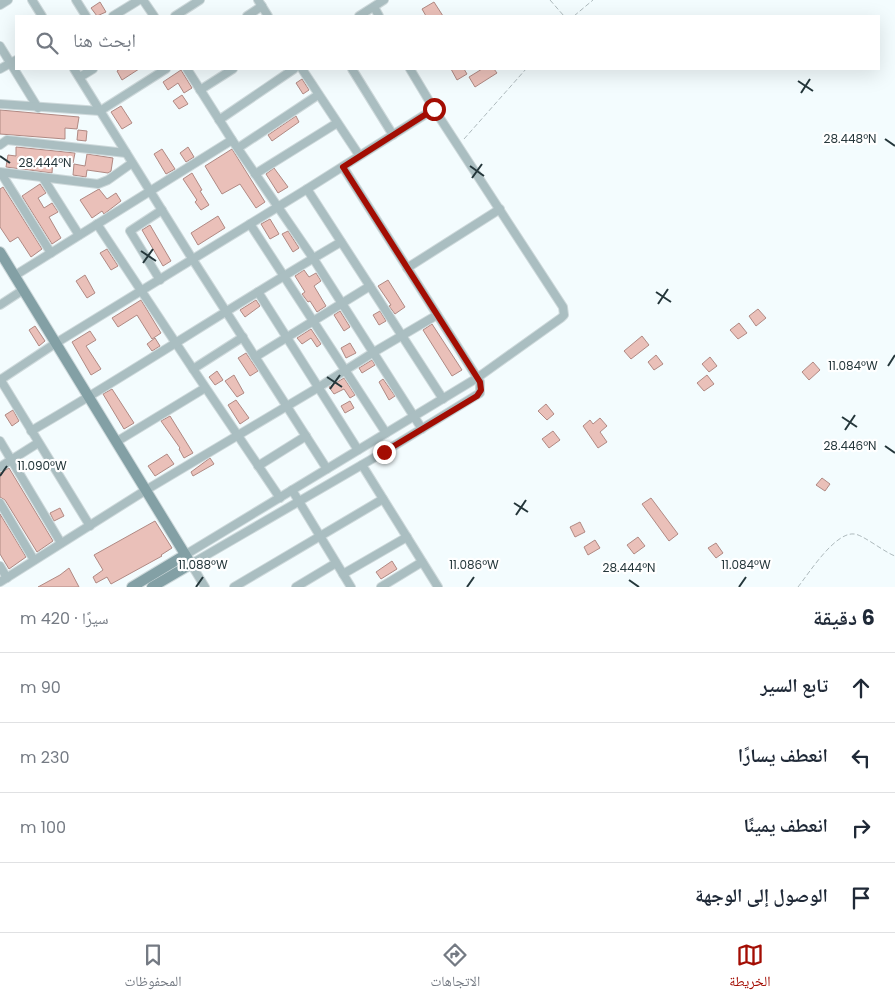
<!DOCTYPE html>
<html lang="ar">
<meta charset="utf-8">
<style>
:root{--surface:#fff;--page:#f2f2f3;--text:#1f2937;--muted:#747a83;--line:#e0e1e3;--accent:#a30d03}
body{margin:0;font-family:Poppins,"Noto Naskh Arabic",sans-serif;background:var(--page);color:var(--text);direction:rtl}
.stop{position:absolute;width:15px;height:15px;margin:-11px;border:4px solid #a30d03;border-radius:50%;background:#fff}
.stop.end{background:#a30d03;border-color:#fff;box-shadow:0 1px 5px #0008}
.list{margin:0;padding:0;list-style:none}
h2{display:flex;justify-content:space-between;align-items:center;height:65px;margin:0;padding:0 20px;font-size:21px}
h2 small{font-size:16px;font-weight:400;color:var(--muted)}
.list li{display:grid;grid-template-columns:32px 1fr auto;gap:15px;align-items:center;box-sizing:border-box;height:70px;padding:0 20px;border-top:1px solid var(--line)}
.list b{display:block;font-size:19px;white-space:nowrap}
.list em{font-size:16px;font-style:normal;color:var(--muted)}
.icon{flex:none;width:28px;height:28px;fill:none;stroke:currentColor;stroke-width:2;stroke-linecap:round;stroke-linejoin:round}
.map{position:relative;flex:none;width:895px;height:587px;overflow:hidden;direction:ltr}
.search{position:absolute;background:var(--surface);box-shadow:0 5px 20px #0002;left:15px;right:15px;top:15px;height:55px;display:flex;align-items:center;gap:12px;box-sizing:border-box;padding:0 18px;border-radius:0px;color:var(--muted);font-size:19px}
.sheet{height:345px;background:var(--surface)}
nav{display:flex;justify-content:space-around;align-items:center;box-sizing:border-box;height:70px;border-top:1px solid var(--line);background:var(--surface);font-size:14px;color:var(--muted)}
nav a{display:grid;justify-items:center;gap:2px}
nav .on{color:var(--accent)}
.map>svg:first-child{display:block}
</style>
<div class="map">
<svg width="895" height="587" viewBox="0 0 895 587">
<rect width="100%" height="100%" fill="#f3fcfe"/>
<g fill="#eac0b9" stroke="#b08983">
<path d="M100,2L106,12L97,16L91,8Z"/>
<path d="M434,2L443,16H426L422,9Z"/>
<path d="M120,69H139L122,80L117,71Z"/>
<path d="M451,69H464L467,74L457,80Z"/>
<path d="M482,69H494L497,73L475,87L469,77Z"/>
<path d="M181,70L192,88L184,93L178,83L168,90L163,82Z"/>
<path d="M302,79L309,90L303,94L296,83Z"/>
<path d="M182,95L188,104L179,109L173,101Z"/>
<path d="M121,106L132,123L122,129L111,112Z"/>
<path d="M0,110L79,117L77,129L65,128V139L0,134Z"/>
<path d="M296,116L299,122L272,141L268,135Z"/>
<path d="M78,130L87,131L86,141L77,140Z"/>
<path d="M16,147L75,153L73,163L53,160L52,173L6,167L8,155L16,156Z"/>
<path d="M188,147L194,157L186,162L180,153Z"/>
<path d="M162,149L175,169L166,174L154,154Z"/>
<path d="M232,149L265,202L256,208L240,184L222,194L205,166Z"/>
<path d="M87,154L113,158L111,171L108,173L87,170L86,177L73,175L74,164L85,166Z"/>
<path d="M274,168L288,187L278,193L266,174Z"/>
<path d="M192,173L202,190L200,191L209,205L201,210L195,202L197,200L183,179Z"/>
<path d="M40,184L46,193L38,198L44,208L52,203L58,212L49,217L61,238L52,244L22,196Z"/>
<path d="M3,187L42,249L31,257L18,237L10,242L0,227V189Z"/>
<path d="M99,189L107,199L116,193L121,201L104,214L102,211L92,218L80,200Z"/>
<path d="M218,216L225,228L198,245L191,233Z"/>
<path d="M270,219L279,234L270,239L261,224Z"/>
<path d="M150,225L171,261L163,266L142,230Z"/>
<path d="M288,231L299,248L293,252L282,234Z"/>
<path d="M107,249L118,266L111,270L100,253Z"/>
<path d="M304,270L309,277L316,273L321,281L314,286L326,306L317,312L310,301L308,302L302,294L305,292L295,276Z"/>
<path d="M85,275L95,293L87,298L76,281Z"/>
<path d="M388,280L405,307L395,314L389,306L391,305L378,286Z"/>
<path d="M141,300L161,333L152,339L137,315L118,327L112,318Z"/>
<path d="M256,300L260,306L245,317L240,310Z"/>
<path d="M758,309L766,318L756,326L749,316Z"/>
<path d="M340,311L350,327L344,331L334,315Z"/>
<path d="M380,311L386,321L379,325L373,315Z"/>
<path d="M739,323L747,333L738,339L730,330Z"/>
<path d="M432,324L462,370L452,376L423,330Z"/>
<path d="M35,326L45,341L39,346L29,330Z"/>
<path d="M311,329L321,344L317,347L311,338L302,344L297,338Z"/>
<path d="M90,331L96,340L86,346L101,369L91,375L72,342Z"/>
<path d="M642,336L649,345L631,359L624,351Z"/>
<path d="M155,338L160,346L152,351L147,344Z"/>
<path d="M350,343L356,353L346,358L341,348Z"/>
<path d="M246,353L258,371L250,376L238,358Z"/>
<path d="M656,355L663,364L654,370L648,362Z"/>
<path d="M710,357L717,366L709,372L702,364Z"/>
<path d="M372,360L375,365L362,373L359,368Z"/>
<path d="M813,362L820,370L809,380L802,372Z"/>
<path d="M217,371L223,380L215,385L209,377Z"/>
<path d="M234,375L244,393L237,397L225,381Z"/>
<path d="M707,375L714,384L704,391L697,383Z"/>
<path d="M344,378L355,395L350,398L344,389L334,394L329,387Z"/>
<path d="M383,379L395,396L389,400L379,382Z"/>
<path d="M112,389L134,423L124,429L103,394Z"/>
<path d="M236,400L249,418L240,424L228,405Z"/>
<path d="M350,401L354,408L345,413L341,406Z"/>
<path d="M546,404L554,414L547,420L538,411Z"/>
<path d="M13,410L19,421L12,426L5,415Z"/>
<path d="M170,416L193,453L184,458L179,449L180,448L161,421Z"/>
<path d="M600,418L607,426L600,432L607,442L598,448L583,426L590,420L593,424Z"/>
<path d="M553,431L560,440L549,448L542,439Z"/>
<path d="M167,454L174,464L155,476L148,466Z"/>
<path d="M210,458L214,464L193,476L191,472Z"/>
<path d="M9,468L53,541L37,552L5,500L0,497V473Z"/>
<path d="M822,478L830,484L825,491L816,485Z"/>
<path d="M651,498L678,534L669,541L642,504Z"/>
<path d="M60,508L64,516L54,521L50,513Z"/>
<path d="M0,514L26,557L9,569L0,554Z"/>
<path d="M155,521L172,548L161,555L162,556L111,584L107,577L96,583L93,577L103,570L94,555Z"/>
<path d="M580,522L585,532L575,537L570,527Z"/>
<path d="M638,537L645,546L634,554L627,545Z"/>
<path d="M595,540L600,548L588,555L584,547Z"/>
<path d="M716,543L723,553L716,558L708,548Z"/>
<path d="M392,561L397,569L381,579L376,572Z"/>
<path d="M69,568L79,587H38L60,575Z"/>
</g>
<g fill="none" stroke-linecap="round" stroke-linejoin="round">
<g stroke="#ced9db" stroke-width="10">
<g id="street">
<path d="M32,0L42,16"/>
<path d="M76,0L86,16"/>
<path d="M143,0L154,16"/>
<path d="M258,0L268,16"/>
<path d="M0,5L8,0"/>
<path d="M374,7L379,16"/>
<path d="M113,16L139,0"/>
<path d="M175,16L200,0"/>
<path d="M247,16L262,6"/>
<path d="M359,16L384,0"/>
<path d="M0,46L38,108"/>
<path d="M0,69L16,60"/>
<path d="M74,69L193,260L327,469"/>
<path d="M187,69L232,140L313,258L422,429"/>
<path d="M302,69L359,155"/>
<path d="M352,69L393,135"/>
<path d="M80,77L93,69"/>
<path d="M200,90L233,69"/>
<path d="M0,104L100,111L166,69"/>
<path d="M219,120L294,69"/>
<path d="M0,145L7,140L126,153"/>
<path d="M238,148L318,95"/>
<path d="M0,172L98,184L108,180L132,163"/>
<path d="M1,173L51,253"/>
<path d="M255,174L337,123"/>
<path d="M43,178L79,235"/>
<path d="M307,189L443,399"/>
<path d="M97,224L193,369L280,498"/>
<path d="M250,224L386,433"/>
<path d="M407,268L500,209"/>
<path d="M14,276L232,140"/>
<path d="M160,280L130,231L162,210"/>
<path d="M258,292L358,450"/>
<path d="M0,305L23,290"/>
<path d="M255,357L370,286"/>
<path d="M193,369L243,337"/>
<path d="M0,379L90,526"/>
<path d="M0,380L56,343L307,189L434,109"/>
<path d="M31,431C136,370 236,303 341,242"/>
<path d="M0,441L61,543"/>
<path d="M116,442L205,388"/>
<path d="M362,465L438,587"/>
<path d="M258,466L306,436"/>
<path d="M0,467L38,443"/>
<path d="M292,490L351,587"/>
<path d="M0,503L34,560"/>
<path d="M185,555L477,378L561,318L564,315L563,307L434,109L410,69"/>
<path d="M0,566L7,578"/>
<path d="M343,574L407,537"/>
<path d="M0,582L146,490L319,387L374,352L437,315"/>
<path d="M205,587L191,564L384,452L480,393V382L343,167"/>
<path d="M234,587L383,499"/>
<path d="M296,587L336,563"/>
<path d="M381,587L422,562"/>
</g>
</g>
<g stroke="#ced9db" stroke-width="12">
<g id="secondary">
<path d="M0,252L191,564L152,587"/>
<path d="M132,587L185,555"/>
</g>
</g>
<g stroke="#aebabd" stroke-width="1" stroke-dasharray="5 2.5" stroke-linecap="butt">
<path d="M550,0L564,16"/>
<path d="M574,16L593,0"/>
<path d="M464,139L526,69"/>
<path d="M798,587C809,573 835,532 854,534C862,534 884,552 895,556"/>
</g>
<use href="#street" stroke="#aabec1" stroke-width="8"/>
<use href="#secondary" stroke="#83a0a5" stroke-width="10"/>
</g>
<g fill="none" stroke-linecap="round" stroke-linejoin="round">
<path stroke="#a30d03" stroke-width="6" d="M384,452L477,396L481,390L480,382L343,167L434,109"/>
</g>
<path fill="none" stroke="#25373b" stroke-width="2" d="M798,81L813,91M801,93L810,79M885,139L895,146M0,156L10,163M470,166L484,176M472,178L482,164M141,251L156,261M143,263L153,249M656,292L671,302M658,304L668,289M888,366L895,355M327,377L342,387M330,389L340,375M842,417L857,427M845,430L855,415M885,446L895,453M0,476L7,466M514,503L528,512M516,515L526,500M629,580L639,587M196,587L203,577M467,587L474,577M739,587L746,577"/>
<g font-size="12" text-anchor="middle" fill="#25373b" stroke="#fff" stroke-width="4.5" stroke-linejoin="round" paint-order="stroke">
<text x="850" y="143">28.448°N</text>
<text x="45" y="167">28.444°N</text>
<text x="853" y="370">11.084°W</text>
<text x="850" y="450">28.446°N</text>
<text x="42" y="470">11.090°W</text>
<text x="203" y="569">11.088°W</text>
<text x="474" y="569">11.086°W</text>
<text x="746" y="569">11.084°W</text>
<text x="629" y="572">28.444°N</text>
</g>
</svg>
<div class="stop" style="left:434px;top:109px"></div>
<div class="stop end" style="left:384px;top:452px"></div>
<div class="search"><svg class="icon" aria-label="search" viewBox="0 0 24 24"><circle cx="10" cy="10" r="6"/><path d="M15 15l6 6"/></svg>ابحث هنا</div>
</div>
<section class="sheet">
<h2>6 دقيقة<small>سيرًا · 420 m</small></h2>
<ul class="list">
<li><svg class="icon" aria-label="ahead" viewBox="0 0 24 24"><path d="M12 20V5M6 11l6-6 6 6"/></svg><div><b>تابع السير</b></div><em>90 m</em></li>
<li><svg class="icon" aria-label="left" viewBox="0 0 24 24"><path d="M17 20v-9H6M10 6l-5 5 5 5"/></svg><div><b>انعطف يسارًا</b></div><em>230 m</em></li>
<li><svg class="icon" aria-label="right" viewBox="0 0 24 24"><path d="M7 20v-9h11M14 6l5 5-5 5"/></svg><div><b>انعطف يمينًا</b></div><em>100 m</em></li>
<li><svg class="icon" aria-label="arrive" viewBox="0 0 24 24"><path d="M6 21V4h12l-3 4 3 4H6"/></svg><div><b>الوصول إلى الوجهة</b></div></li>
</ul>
</section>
<nav>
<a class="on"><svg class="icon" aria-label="map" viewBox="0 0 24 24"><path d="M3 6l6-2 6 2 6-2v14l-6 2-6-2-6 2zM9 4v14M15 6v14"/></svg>الخريطة</a>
<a><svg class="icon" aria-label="directions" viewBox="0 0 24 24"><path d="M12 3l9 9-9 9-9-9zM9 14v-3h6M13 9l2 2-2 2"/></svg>الاتجاهات</a>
<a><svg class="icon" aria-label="saved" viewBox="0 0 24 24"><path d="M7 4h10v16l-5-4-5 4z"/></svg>المحفوظات</a>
</nav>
